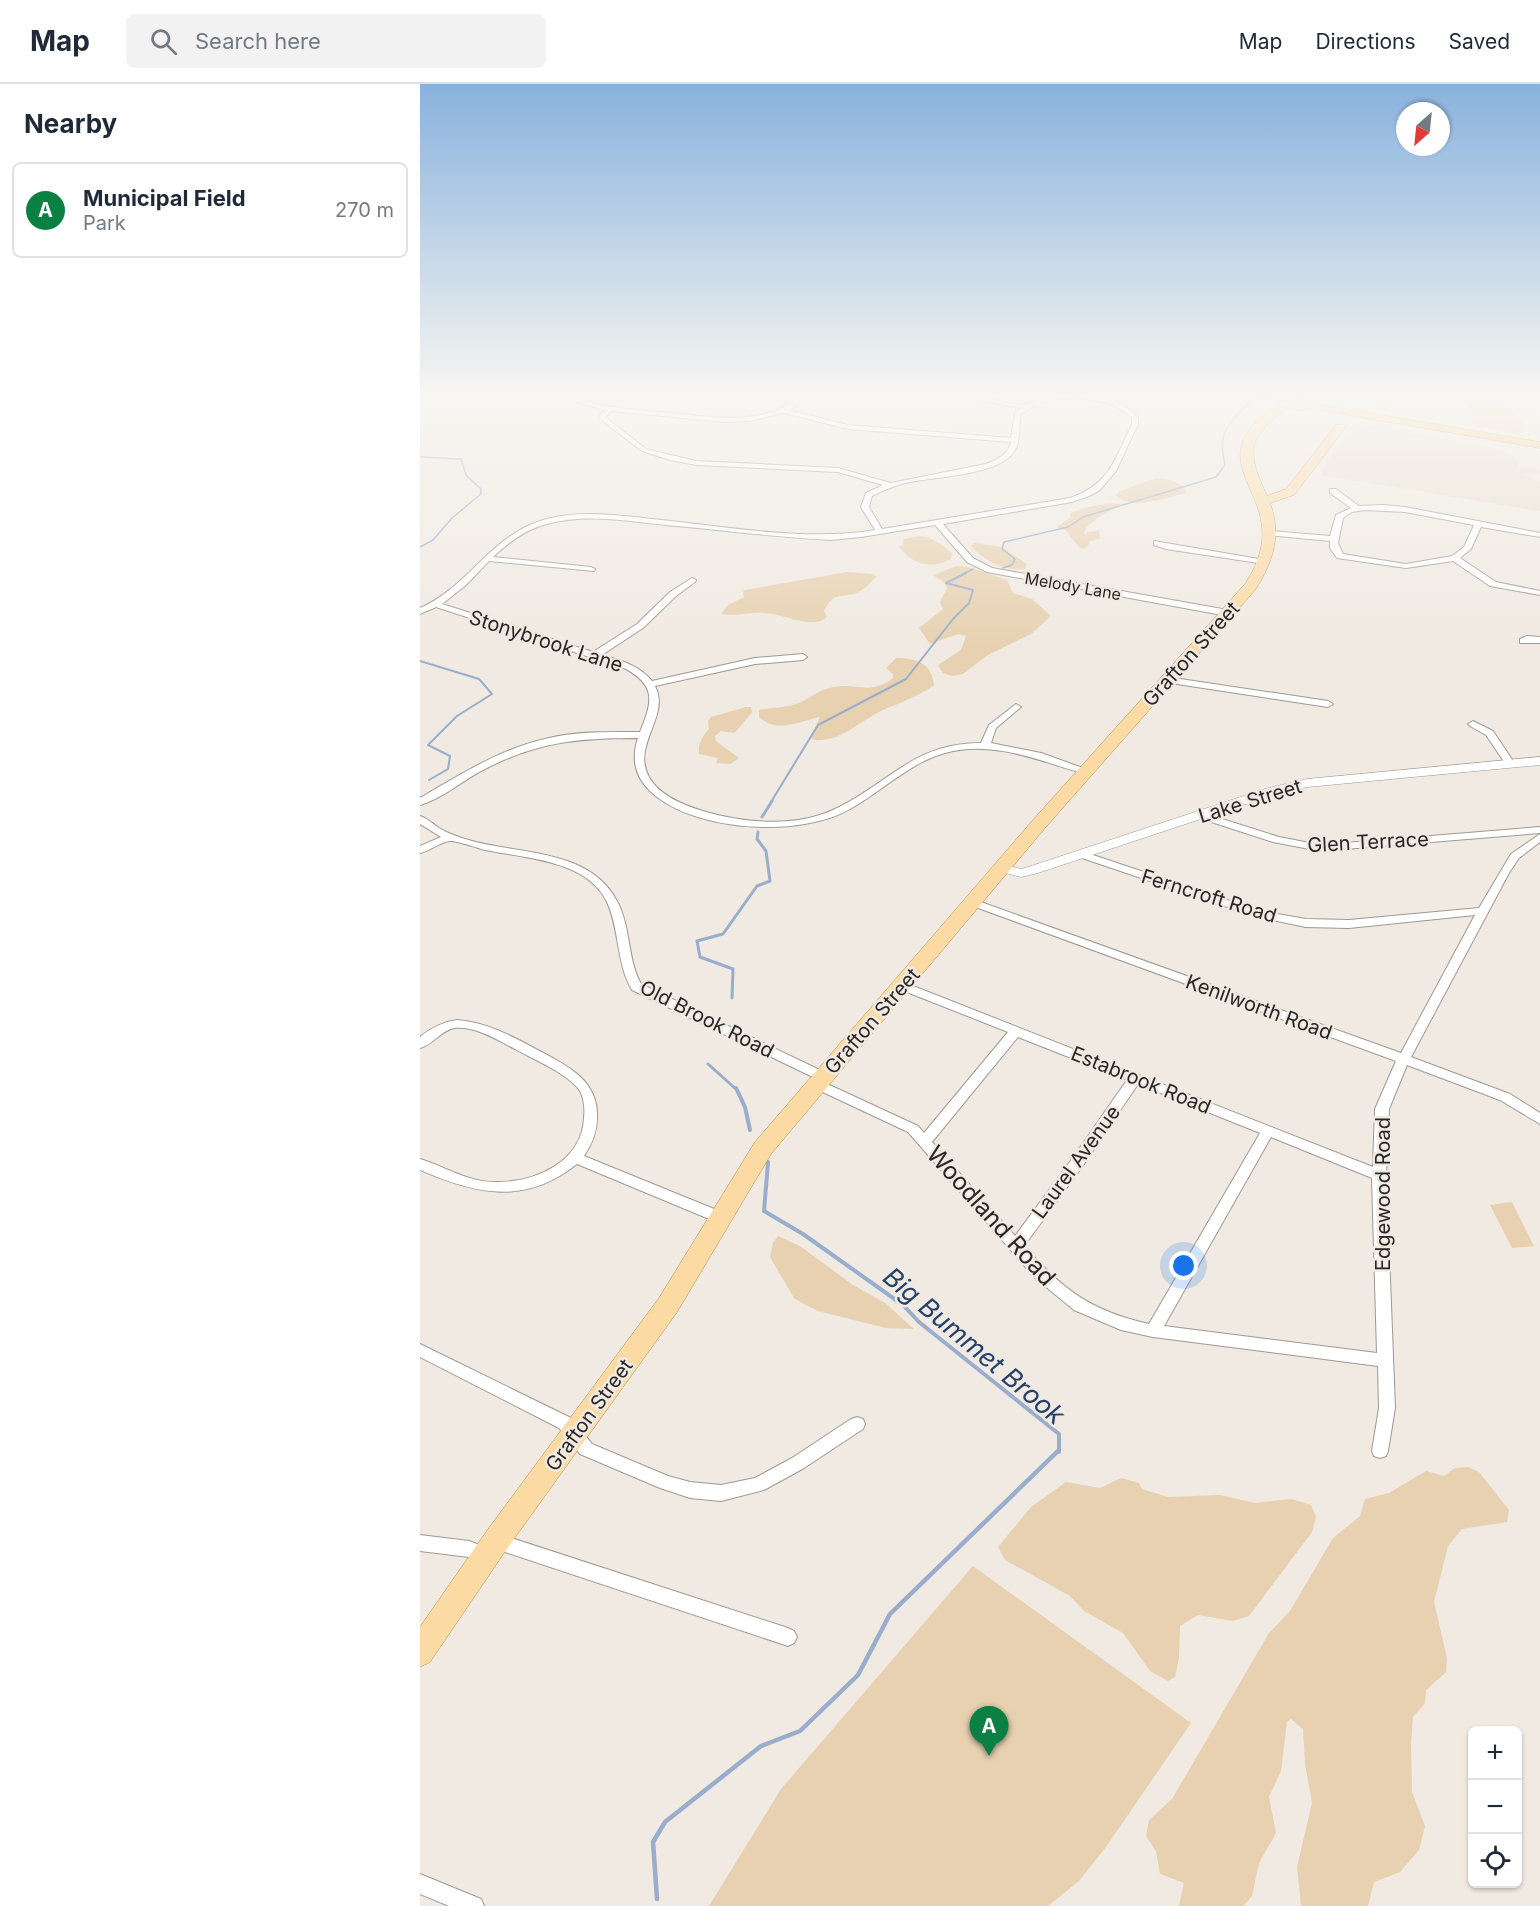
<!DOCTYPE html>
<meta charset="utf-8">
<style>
:root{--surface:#fff;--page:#f2f2f3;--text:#1f2937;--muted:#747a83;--line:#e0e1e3;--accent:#0b8043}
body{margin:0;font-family:Inter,sans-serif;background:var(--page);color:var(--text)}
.controls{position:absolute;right:18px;bottom:18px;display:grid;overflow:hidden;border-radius:9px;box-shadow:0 2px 4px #0004}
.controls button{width:54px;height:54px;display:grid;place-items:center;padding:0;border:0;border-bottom:2px solid var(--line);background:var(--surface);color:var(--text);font:30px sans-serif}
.compass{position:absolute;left:976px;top:18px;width:54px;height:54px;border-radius:50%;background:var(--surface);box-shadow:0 2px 4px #0004;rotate:207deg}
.you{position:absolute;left:764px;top:1182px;width:21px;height:21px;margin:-15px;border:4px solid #fff;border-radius:50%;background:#1a73e8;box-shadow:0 0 0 9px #1a73e833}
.badge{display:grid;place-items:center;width:39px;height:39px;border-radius:50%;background:var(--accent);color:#fff;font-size:20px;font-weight:700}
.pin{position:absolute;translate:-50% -50px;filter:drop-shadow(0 2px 3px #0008)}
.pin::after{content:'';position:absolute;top:32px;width:21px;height:18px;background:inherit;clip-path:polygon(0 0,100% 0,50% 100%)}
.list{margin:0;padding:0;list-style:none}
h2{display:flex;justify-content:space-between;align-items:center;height:78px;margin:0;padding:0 24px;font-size:26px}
h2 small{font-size:20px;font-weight:400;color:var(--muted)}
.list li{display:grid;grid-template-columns:39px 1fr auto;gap:18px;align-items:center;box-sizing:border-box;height:96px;margin:0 12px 12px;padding:0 12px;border:2px solid var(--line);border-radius:9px}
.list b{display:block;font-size:22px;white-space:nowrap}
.list p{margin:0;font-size:20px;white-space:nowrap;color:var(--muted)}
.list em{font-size:20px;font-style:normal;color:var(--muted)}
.icon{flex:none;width:33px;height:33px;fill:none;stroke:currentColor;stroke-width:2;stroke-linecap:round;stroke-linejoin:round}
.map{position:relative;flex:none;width:1120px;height:1822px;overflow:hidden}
header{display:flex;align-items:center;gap:36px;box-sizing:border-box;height:84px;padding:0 30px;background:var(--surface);border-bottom:2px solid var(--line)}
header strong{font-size:28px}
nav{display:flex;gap:33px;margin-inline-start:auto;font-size:21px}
.search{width:420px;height:54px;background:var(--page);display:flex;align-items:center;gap:15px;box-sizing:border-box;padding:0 21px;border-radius:9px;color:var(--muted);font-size:22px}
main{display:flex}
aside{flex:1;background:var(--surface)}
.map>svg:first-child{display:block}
</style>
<header>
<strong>Map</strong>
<div class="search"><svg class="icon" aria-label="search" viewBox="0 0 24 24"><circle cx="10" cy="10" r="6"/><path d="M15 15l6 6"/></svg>Search here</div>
<nav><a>Map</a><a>Directions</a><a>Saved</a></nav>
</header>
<main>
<aside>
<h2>Nearby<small></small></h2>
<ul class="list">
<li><span class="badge">A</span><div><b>Municipal Field</b><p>Park</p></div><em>270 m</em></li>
</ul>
</aside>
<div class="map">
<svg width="1120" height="1822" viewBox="0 0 1120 1822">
<rect width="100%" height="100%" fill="#f0eae2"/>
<path fill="#e9dfd0" d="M937,340L1040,357L1079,365L1095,372L1099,383L1120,386V390H1103L1120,398V427L900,391L918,359L932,341Z"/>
<g fill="#e7d1b1">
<path d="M1030,308H1052L1048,311L1050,314C1072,321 1100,319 1104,347L1097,349L1052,342L1050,336L1054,328Z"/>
<path d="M736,394C748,394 762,398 767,409C745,413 712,428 695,411L703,406Z"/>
<path d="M693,419L703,421C691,426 666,437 664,450L679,446L680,455L671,457L667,463L661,465L645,446L637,443L651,433L650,429L667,423Z"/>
<path d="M500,452C514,453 521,461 532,469L531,475C511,486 492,480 479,463L483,461L484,455Z"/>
<path d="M554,459L582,463L607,480L605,485C583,487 566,478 551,462Z"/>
<path d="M536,482L548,483L587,496L593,509L612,515L631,532L611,550L568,571L543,590L532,592L523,589L518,581L541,566L546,552L538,550L510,560L499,544L523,525L520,518L527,504L525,499L513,491Z"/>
<path d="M427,488L454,490L456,493C450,499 444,506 436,509C419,515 415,506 404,527L407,533C392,547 364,529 344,529C329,528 316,533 301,530L308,521L324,513L323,508L325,506Z"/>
<path d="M476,574C496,574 512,579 514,601C498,613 481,618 463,626C439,637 422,658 394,656L391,653L400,633C379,637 358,650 339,633V626C352,623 370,624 381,618C391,613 398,607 410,604C436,597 448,613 473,594V590L466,584Z"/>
<path d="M326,623H331L332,629C325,635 322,642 314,649L301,647L295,652L296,657L319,674L310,680L296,679L298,674L279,670C278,659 282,653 289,645L288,637L291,633Z"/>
<path d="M1092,1118L1114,1162L1092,1164L1070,1121Z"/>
<path d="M358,1152L380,1162L433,1201L465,1219L494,1245L466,1244L398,1227L382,1219L374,1214L350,1173L353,1159Z"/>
<path d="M1048,1383L1059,1388L1089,1426L1087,1438L1042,1445L1028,1462L1014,1518L1027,1574L1026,1588L1006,1606L1005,1619L993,1633L991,1659L992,1708L1005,1742L999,1766L980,1788L954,1798L948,1822H881L877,1783L892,1719L885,1680L883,1645L871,1635L867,1638L861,1687L849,1713L856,1749L839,1779L832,1812L823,1822H759L764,1799L740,1790L736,1767L726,1752L729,1736L752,1715L849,1549L870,1527L913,1454L940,1432L945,1415L969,1409L1006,1387L1024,1392L1035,1384Z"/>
<path d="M701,1394L719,1399L722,1405L748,1413L800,1411L835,1419L871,1415L891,1421L896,1433L892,1448L829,1532L813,1537L778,1531L760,1542L759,1574L755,1593L748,1597L730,1587L703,1549L664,1527L650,1512L585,1476L578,1463L611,1423L646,1398L680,1404Z"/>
<path d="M553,1482L771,1639L686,1763L659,1797L628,1822H289L361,1705Z"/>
</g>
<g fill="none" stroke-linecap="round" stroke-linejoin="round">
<g stroke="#99aecc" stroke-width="1.5">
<path d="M0,373L41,375L46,391L61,405V410L32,434L13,456L0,463"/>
<path d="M583,484L592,481L595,475L582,465L584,458L648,443L663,433L796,393L805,381C797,347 808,340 831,317"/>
<path d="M543,490L553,485"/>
</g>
<g stroke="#99aecc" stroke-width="2">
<path d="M0,577L59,595L72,610L37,632L8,661L30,672L28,685L9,696"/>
<path d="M351,718L398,641L486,595L533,535L549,519L553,506L526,499L546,489"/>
</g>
<g stroke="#99aecc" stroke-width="3">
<path d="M342,733L352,717"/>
<path d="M312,914L313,885L280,873L277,857L303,850L337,802L350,797L346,767L337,755L338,748"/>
<path d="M288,980L317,1006"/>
</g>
<g stroke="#99aecc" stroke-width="4">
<path d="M316,1004L325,1023L330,1046"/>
<path d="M348,1078L344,1127L383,1150L483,1221L499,1238L639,1350V1368"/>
</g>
<path stroke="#99aecc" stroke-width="4.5" d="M237,1815L233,1758L245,1738L341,1662L380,1647L438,1591L470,1530L639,1366"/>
<g stroke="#9f9992" stroke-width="2">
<g id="minor">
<path d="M124,308C147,308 169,320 192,323C211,326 232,327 252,329C292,333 338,342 374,317L375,308H381L380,318L369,326L428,341L591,354L595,329L600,324L516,308C537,308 558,313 580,317C587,318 595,321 602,321C609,321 617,315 624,314C655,307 696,308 718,334V340L696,387L680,406L669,412L652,418L523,440L553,474L572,484L808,526L812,529L808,532L567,488L547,478L515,441L441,453L410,456C355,453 300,446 246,441C207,437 165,429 127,440C106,445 89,458 73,473L171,483L175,485L174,487L69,477L46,501L22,520L173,568L217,540L250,508L272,494L276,496L275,498L256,512L223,544L182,571C200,576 219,581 232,597L335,574L383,570L387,573L383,576L335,580L235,602C251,632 211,661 229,693C239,712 266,722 286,728C326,739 376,744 415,725C470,699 493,659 561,659L569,641L596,620L601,623L576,644L571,659L621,669L671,687L666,690C621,678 580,658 533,667C493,675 464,706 430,725C382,753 282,748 237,713C217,698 210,678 218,654C157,654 116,658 61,687C41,698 21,715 0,721V714C41,690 82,664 129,654C159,647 190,648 220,648C232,619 237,602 206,585L16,523L0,530V524C47,504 70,453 120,437C156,425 196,431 233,435C303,442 386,458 455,446L441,423L446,409L463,401L418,388L276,381L250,376L222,367L179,334V332L185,326ZM658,314C679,316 697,319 712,334V340C695,375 690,400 650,414L462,445L449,423L452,412C462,407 471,403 482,400C510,392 580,393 595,366C601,356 598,341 601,330C618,317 637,315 658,314ZM192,327L304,338L329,337L364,329L428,345L591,358C588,371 578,375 566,380L471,399L418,384L276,377L226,365L185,333Z"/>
<path d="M910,405H916L939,422L964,421L985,423L1120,449V453L1061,443L1051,465L1040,474L1076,498L1120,507V511L1070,502L1033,477L986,484L917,474L910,464V457L848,451L847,449L851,447L910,452L916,431L931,424L910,409ZM945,426L985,428L1054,441L1044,463L1032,472L986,480L923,470L918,459L923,434L932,428Z"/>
<path d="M734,457L845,476L849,478L845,480L746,465L734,461Z"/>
<path d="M1107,552L1120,553V559H1100V555Z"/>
<path d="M747,593L908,617L913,620L908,623L744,598L742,596Z"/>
<path d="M1053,637L1073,647L1095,680L1093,682H1087L1066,651L1050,642L1048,640Z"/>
<path d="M780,728L859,753L900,761L1120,743V749L900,767L853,758L776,733L775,731Z"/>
<path d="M0,732C7,734 13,740 19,744C27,749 36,752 45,755C95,771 169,763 197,817C211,843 207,874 221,900L408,990L409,993L408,996L403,998L498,1042L504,1049L588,948L479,905L477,902L483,898L953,1083L955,1025L976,977L550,821L548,819L550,817H558L981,969L1055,831L929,844L886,843L834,832L656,772L655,770L660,767L664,768L840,827L886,835L929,836L1059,824L1091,770L1120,750V758L1099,774L1089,789L991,973L1090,1010L1120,1029V1040L1080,1016L987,981L969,1025L966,1091L975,1324L968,1367L966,1372L960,1374L954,1372L952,1367L959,1324L958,1282L733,1253L701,1246L654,1226L614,1193L488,1048L392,1003L391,1000L392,997L397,995L212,906C196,879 200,846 187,818C167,776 105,774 65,766C58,764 35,756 30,757C20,758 10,767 0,769V762L21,753L0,740ZM598,953L707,996L652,1075L595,1152L512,1058ZM718,1000L840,1049L729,1240C671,1227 643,1206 604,1162L662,1083ZM851,1053L952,1094L957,1269L744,1242Z"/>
<path d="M37,936C65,938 90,951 114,964C143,980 179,994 177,1034C177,1048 172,1060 164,1072L304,1129L306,1133L304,1137L299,1138L294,1137L157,1080C104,1122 56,1110 0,1086V1075C26,1083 49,1099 78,1098C117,1098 162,1077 164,1034C165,1025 164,1015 160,1007C149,990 113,975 95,965C77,956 56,942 35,944C21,946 13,961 0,964V953C11,944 22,938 37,936Z"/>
<path d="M0,1260L151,1334L172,1360L248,1392L270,1398L301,1401L335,1394L372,1374L431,1335L437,1333L443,1335L445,1340L443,1345L384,1384L344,1406L301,1417L270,1414L240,1404L160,1370L139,1344L0,1273Z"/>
<path d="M76,1449L368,1544L374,1547L377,1553L374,1559L368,1562L76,1465L70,1463L67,1457L70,1451Z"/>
<path d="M0,1451L49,1457L72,1466L75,1472L72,1478L66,1480L49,1473L0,1467Z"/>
<path d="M0,1790L61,1815L64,1822H29L0,1810Z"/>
</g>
</g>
<g stroke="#9f9992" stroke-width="1">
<path id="tertiary" d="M1120,673V681L887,703L853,711L618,789L601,793L578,787L576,784L583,780L601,785L608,783L845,705L887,695Z"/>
</g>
<g stroke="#b08b50" stroke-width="1">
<g id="primary">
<path d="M881,308H893C886,315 875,320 866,326C825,353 828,371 847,412L866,405L916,341H924L926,343L874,411L850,419C862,451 853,478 835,506L625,744L351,1070L257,1228L86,1466L10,1578L0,1583V1543L66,1448L239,1214L335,1058L613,736L825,500C873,428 804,397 824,355C835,332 860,320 881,308Z"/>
<path d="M976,308H989L965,323H957V319Z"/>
</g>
</g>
<g stroke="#b08b50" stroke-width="1">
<g id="trunk">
<path d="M820,308H838L864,316L859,319L821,310Z"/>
<path d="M885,318L1120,358V364L881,323L880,321Z"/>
</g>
</g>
<use href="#minor" fill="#fff" fill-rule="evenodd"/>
<use href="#tertiary" fill="#fff" fill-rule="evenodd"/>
<use href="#primary" fill="#fbdaa4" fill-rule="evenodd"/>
<use href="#trunk" fill="#face86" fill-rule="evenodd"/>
<g stroke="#b08b50" stroke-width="13" stroke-linecap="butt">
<path id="trunk-bridge" d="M859,316L885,321"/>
</g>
<use href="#trunk-bridge" stroke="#face86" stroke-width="12"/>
</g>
<linearGradient id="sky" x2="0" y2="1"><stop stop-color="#88b2dd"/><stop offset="0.55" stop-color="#f8f6f2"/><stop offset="1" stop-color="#f8f6f2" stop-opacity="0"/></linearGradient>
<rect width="1120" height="563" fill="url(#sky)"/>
<g text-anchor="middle" stroke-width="5" stroke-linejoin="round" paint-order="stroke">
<g font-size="16" fill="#292724" stroke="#f0eae2">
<text transform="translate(653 502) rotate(10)" y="6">Melody Lane</text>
</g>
<g font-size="20" fill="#292724" stroke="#f0eae2">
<text transform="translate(126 557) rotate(18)" y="7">Stonybrook Lane</text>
<text transform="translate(771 570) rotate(-48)" y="7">Grafton Street</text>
<text transform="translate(830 717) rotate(-17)" y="7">Lake Street</text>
<text transform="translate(948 758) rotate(-3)" y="7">Glen Terrace</text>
<text transform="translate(789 812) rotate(17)" y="7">Ferncroft Road</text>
<text transform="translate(839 923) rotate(20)" y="7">Kenilworth Road</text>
<text transform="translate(287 935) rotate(27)" y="7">Old Brook Road</text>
<text transform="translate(452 937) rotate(-49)" y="7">Grafton Street</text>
<text transform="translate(721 996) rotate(22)" y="7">Estabrook Road</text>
<text transform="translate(656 1078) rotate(-54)" y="7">Laurel Avenue</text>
<text transform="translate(963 1110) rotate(-90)" y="7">Edgewood Road</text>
<text transform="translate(169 1331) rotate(-54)" y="7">Grafton Street</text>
</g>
<g font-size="24" fill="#292724" stroke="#f0eae2">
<text transform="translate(571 1132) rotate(48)" y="8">Woodland Road</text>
</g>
<g font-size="26" font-style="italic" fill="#23416a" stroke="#f0eae2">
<text transform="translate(554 1262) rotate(40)" y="9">Big Bummet Brook</text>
</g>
</g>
</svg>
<div class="controls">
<button>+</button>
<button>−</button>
<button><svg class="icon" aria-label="locate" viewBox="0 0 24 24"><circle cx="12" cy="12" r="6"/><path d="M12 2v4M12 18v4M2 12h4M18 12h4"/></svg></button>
</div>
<svg class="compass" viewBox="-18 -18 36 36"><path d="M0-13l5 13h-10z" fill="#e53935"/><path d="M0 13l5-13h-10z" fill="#747a83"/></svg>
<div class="you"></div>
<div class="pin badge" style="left:569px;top:1672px">A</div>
</div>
</main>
